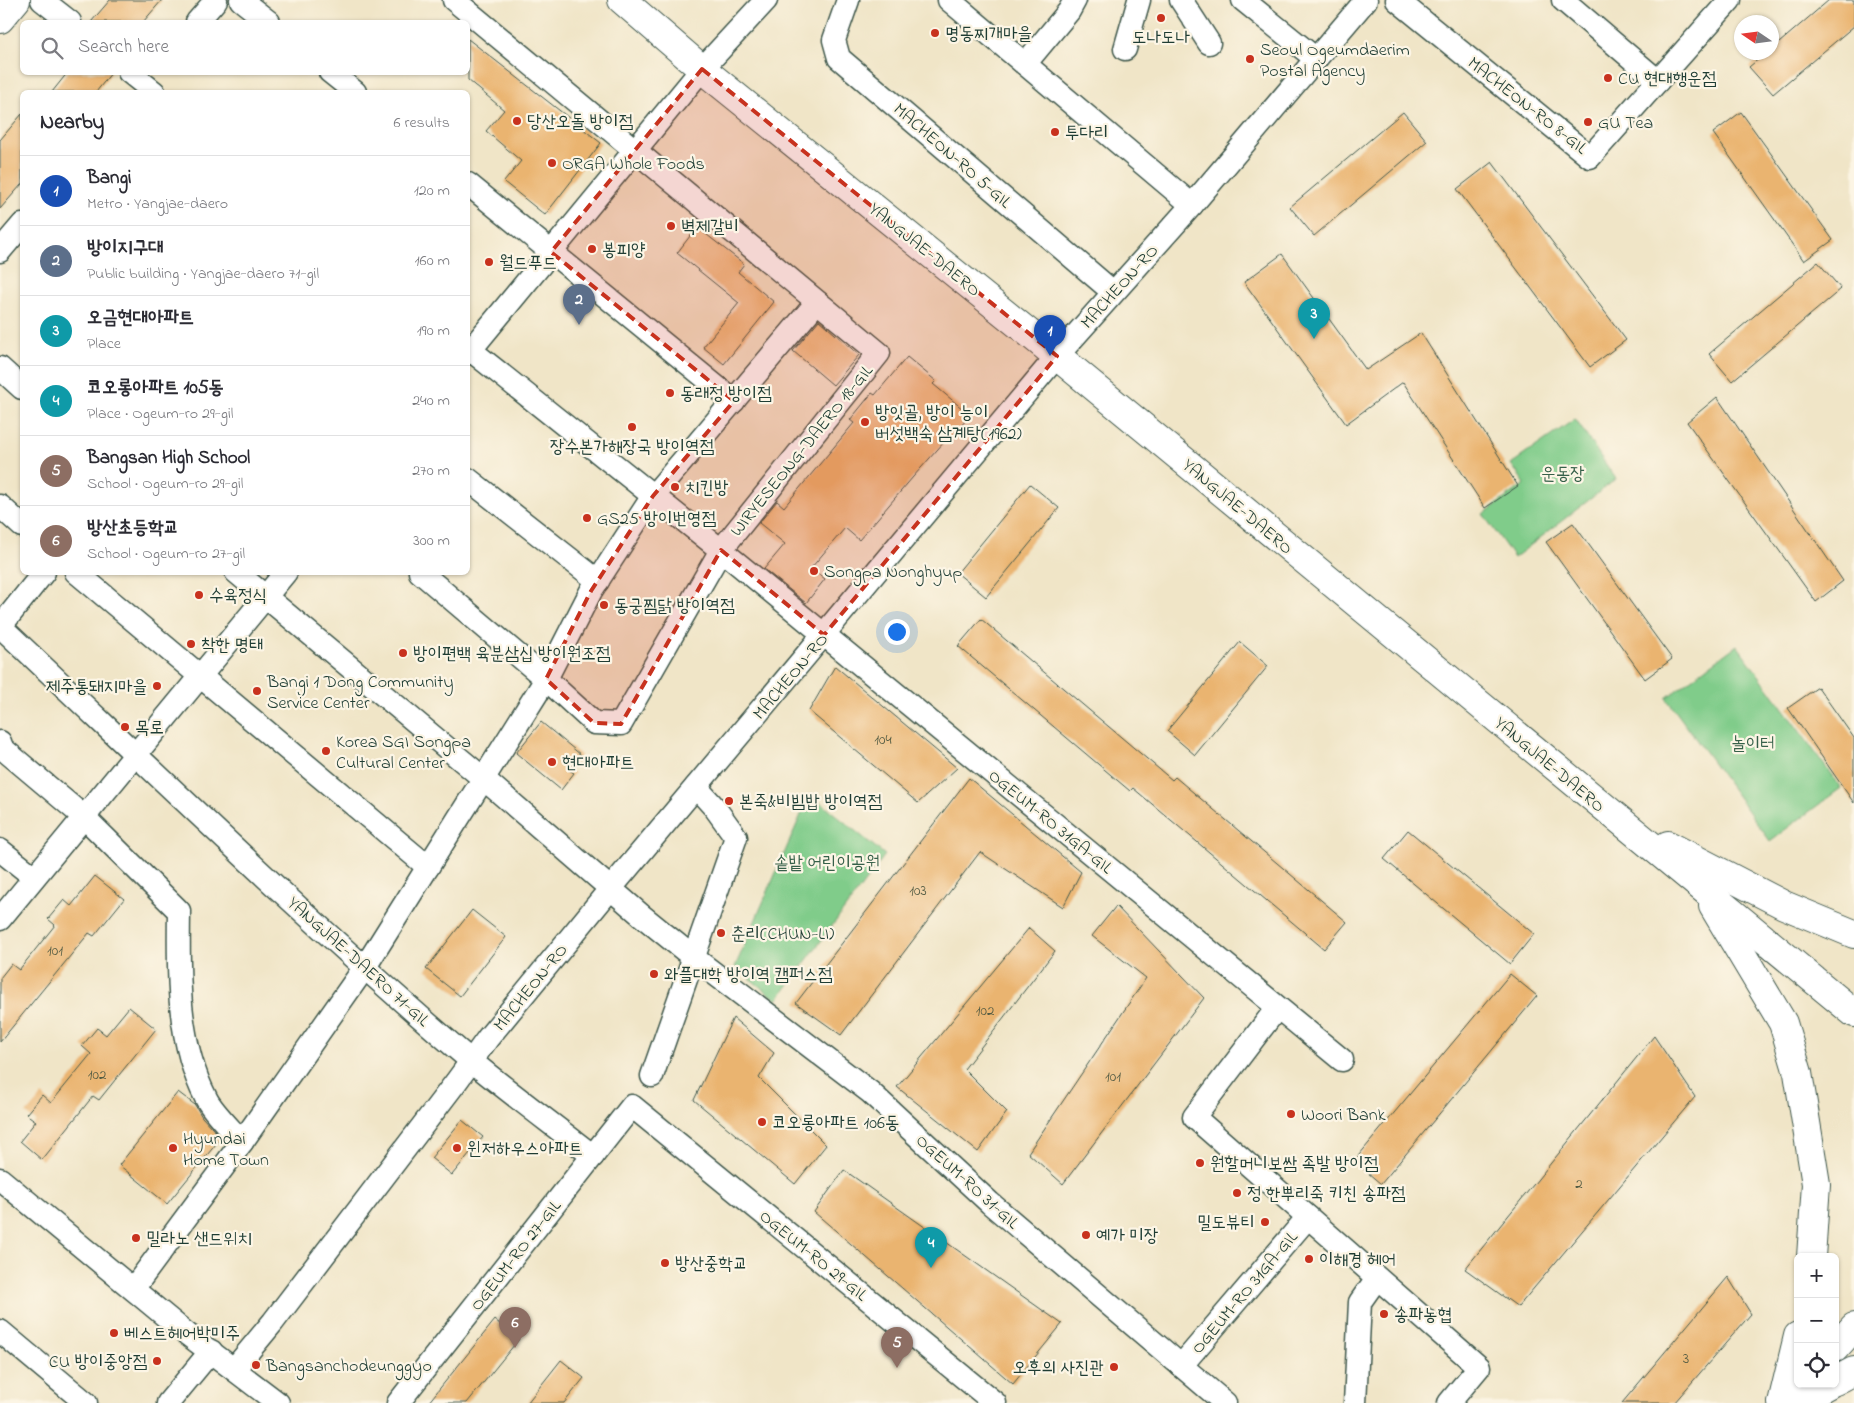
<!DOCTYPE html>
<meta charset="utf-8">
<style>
:root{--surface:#fff;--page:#f2f2f3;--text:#2b2b33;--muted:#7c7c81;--line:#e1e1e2;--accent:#c8321e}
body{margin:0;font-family:"Indie Flower","Poor Story",sans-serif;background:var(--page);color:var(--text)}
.controls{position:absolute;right:15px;bottom:15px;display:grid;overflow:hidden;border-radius:8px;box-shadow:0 1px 4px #0004}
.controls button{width:45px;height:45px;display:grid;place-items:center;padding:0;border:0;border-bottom:1px solid var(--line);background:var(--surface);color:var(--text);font:25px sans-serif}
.compass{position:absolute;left:1734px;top:15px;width:45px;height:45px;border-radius:50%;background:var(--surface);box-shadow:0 1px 4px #0004;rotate:283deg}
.you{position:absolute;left:896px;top:631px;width:18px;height:18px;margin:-12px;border:4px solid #fff;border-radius:50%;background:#1a73e8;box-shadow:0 0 0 8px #1a73e833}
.badge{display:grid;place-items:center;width:32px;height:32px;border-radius:50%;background:var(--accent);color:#fff;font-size:16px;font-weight:700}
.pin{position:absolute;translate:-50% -41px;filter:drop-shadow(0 1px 2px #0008)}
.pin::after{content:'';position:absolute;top:26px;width:18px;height:15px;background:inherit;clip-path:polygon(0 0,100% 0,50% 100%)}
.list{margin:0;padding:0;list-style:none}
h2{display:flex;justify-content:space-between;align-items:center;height:65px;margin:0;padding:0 20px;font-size:21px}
h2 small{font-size:16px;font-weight:400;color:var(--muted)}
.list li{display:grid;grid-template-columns:32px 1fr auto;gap:15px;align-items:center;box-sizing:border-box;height:70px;padding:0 20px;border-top:1px solid var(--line)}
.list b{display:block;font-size:19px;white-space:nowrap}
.list p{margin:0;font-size:16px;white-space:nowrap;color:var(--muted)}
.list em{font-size:16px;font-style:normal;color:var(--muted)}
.icon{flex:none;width:28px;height:28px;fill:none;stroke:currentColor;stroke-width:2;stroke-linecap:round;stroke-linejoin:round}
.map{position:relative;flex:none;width:1854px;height:1403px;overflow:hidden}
.search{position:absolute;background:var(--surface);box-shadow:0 1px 4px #0004;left:20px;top:20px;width:450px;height:55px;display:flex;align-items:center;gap:12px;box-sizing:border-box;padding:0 18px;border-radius:8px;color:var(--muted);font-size:19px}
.panel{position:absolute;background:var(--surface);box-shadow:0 1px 4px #0004;left:20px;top:90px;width:450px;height:485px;border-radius:8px}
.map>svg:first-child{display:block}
</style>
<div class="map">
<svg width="1854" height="1403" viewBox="0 0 1854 1403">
<rect width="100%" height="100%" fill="#fcf5e5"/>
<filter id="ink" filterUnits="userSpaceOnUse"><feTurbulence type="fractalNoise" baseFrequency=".02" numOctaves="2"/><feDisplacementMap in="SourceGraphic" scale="10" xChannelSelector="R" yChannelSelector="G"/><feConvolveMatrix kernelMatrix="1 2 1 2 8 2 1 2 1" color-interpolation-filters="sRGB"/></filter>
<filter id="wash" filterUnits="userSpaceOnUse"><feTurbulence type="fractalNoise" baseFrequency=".0096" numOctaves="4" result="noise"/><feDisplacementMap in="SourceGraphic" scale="20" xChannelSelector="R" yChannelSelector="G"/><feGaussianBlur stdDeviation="1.12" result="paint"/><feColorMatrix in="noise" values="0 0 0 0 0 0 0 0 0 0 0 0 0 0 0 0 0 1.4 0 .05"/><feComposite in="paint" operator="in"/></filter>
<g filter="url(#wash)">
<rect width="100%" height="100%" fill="#f0e5c7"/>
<g fill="#80cc8a" stroke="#50845f">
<path d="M1575,419L1616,479L1514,558L1483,514L1525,484L1511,464Z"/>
<path d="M1737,645L1841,788L1770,841L1666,698Z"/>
<path d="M810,794L885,855L777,1000L735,967Z"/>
</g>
<g id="blocks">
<g fill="#eab46f">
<path d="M110,0H162L143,22H91Z"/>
<path d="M1829,0H1854V26L1773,94L1749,67L1767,52H1772V49Z"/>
<path d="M468,39L601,143L545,215L504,182L521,161L486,131L504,110L468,80Z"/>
<path d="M68,72H112L96,92H52Z"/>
<path d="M1403,112L1427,141L1314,236L1290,207Z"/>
<path d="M1741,112L1833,240L1804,261L1713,133Z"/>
<path d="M22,114V184L0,209V140Z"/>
<path d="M1492,162L1626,340L1590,367L1457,189Z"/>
<path d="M697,227L744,264L738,272L774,302L724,364L703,347L739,303L677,253Z"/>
<path d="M1282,254L1366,370L1421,333L1518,486L1485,508L1403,382L1346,424L1244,282Z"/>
<path d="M1818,262L1841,289L1732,381L1709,354Z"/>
<path d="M819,320L859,355L833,385L793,351Z"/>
<path d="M907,357L936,381L933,384L970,415L947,443L945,441L913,477L859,540L845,528L811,568L825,579L806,603L764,569L785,544L759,523L777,501L784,507L854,423L850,420L872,393L875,395Z"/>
<path d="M1717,397L1843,581L1816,602L1687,422Z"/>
<path d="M1030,484L1059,508L986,597L957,573Z"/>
<path d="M1573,523L1672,659L1645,679L1546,542Z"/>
<path d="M981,619L1172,780L1175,777L1347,922L1324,949L1133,788L1130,791L958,646Z"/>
<path d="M1240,642L1268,666L1195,755L1167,731Z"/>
<path d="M835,666L957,768L918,803L809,711Z"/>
<path d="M1818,687L1854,738V803L1788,708Z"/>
<path d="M541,722L581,755L569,770L574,773L561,790L516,753Z"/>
<path d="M969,778L1081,872L1063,907L980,852L841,1035L796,1003Z"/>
<path d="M1408,830L1534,934L1510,964L1384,859Z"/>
<path d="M95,876L124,899L94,936L89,933L0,1042V978L11,964L19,970L55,925L48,919L64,900L71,906Z"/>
<path d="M1116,906L1204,998L1063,1184L1028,1153L1146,978L1092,936Z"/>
<path d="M472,910L506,937L460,996L426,969Z"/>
<path d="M1029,928L1055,951L964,1069L1007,1112L978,1152L897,1087Z"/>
<path d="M1510,974L1537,996L1381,1184L1354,1161Z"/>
<path d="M129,1007L156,1029L99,1100L93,1096L42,1160L20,1141L36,1121L26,1114L42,1095L51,1103L91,1054L82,1046L97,1028L106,1035Z"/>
<path d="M733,1018L774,1053L759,1078L826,1145L795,1184L694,1100Z"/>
<path d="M1654,1036L1695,1097L1518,1307L1465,1269Z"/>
<path d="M178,1092L195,1105L202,1117L221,1138L167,1204L119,1165Z"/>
<path d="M462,1120L483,1137L452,1175L431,1158Z"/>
<path d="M844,1170L1062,1324L1013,1384L814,1212Z"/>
<path d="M1728,1277L1751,1314L1674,1403H1622Z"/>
<path d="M495,1320L519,1339L467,1403H428Z"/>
<path d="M561,1360L584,1378L564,1403H527Z"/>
</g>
</g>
</g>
<g filter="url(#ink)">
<use href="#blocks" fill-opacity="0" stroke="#3e564a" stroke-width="1"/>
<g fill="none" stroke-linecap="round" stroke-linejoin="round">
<g stroke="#3e564a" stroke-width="25">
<g id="minor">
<path d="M42,0L70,22"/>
<path d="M241,0L269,22"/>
<path d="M848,0L834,40L839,58L1113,292"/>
<path d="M949,0L1192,205"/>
<path d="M1181,0L1209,43"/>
<path d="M1243,0L1316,59"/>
<path d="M1397,0L1590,157L1730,0"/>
<path d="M1563,0L1658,81"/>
<path d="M197,22L216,0"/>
<path d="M1125,49L1139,0"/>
<path d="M1025,64L1069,11L1075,0"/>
<path d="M129,72L154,92"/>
<path d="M330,72L355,92"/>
<path d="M468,184L734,401"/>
<path d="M0,251L22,225"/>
<path d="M468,348L721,550L1342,1060"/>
<path d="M468,353L702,69L766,0"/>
<path d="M0,368L22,388"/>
<path d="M468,479L598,581"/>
<path d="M0,506L22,526"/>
<path d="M76,572L428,867"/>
<path d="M236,572L484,779L641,915L694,958L870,1092L990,1203L1225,1403"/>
<path d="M420,572L546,679L594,723L621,724L721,550L879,353L454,0"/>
<path d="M0,626C155,772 308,922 470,1060C510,1093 552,1124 593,1156"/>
<path d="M0,627L44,572"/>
<path d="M0,742L2,748L84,817L179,911C178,973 177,1042 206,1098C212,1111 232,1130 242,1142"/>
<path d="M0,850L34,877"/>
<path d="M0,919L286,572"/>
<path d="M1277,1008L1194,1117L1479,1367L1449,1403"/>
<path d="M652,1076L736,837L715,808L696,787"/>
<path d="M0,1179L187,1334L278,1403"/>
<path d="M133,1289L242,1142L365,967L546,679L591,591L653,496L817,302"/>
<path d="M0,1331L86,1403"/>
<path d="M1181,1366L1308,1217"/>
<path d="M234,1369L273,1322L456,1082L488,1038L611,888L1057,356L1192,205L1366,0"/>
<path d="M168,1403L211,1351"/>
<path d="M398,1403L632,1106L995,1403"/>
<path d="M1355,1403L1360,1302L1377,1278"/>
</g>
</g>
<g stroke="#3e564a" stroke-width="30">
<g id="major">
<path d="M622,0L702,69L1040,342L1854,1013"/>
<path d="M0,19L16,0"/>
<path d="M1668,845L1784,905L1854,934"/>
<path d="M1713,906L1783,1023L1798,1073L1816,1184L1811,1257"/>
<path d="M1835,1348L1854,1327"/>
<path d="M1835,1381L1854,1371"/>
<path d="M1782,1403L1798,1336"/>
<path d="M1794,1403L1829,1384"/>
</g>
</g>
<use href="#minor" stroke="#fff" stroke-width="22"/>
<use href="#major" stroke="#fff" stroke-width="28"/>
</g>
</g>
<path fill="#c8321e" fill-opacity="0.2" stroke="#c8321e" stroke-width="4" stroke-dasharray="10 6" stroke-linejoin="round" d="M702,69L1057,356L824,635L721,550L621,724L594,723L546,679L591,591L653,496L734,401L551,252Z"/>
<g fill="#c8321e" stroke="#fcf5e5" stroke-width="2">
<circle cx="1161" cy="18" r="5"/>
<circle cx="935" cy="33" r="5"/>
<circle cx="1250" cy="59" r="5"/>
<circle cx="1608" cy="78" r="5"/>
<circle cx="517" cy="121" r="5"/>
<circle cx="1588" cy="122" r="5"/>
<circle cx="1055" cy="132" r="5"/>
<circle cx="552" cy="163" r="5"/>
<circle cx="671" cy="226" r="5"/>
<circle cx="592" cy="249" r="5"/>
<circle cx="489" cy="262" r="5"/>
<circle cx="670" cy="393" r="5"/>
<circle cx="865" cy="422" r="5"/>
<circle cx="632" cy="427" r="5"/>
<circle cx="675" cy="487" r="5"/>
<circle cx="587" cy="518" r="5"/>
<circle cx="814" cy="571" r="5"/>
<circle cx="199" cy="595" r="5"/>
<circle cx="604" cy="605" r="5"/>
<circle cx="191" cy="644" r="5"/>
<circle cx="403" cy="653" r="5"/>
<circle cx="157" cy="686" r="5"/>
<circle cx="257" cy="691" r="5"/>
<circle cx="125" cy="727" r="5"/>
<circle cx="326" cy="751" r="5"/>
<circle cx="552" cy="762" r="5"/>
<circle cx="729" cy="801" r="5"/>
<circle cx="721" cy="933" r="5"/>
<circle cx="654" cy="974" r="5"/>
<circle cx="1291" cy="1114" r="5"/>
<circle cx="762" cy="1122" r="5"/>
<circle cx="173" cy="1148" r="5"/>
<circle cx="457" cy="1148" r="5"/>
<circle cx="1200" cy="1163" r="5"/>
<circle cx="1237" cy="1193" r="5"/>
<circle cx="1265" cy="1222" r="5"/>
<circle cx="1086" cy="1235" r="5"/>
<circle cx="136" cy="1238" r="5"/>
<circle cx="1309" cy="1259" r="5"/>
<circle cx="665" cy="1263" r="5"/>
<circle cx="1384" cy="1314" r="5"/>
<circle cx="114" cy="1333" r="5"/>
<circle cx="157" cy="1361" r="5"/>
<circle cx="256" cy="1365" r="5"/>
<circle cx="1114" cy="1367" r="5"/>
</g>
<g text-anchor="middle" stroke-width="4.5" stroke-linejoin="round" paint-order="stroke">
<g font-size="15" fill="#525b43">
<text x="883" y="744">104</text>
<text x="918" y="895">103</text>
<text x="55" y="955">101</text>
<text x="985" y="1015">102</text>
<text x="97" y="1079">102</text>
<text x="1113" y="1081">101</text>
<text x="1579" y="1188">2</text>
<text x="1686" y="1363">3</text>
</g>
<g font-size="18" fill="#1f3d34" stroke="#fcf5e5" text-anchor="start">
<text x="945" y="39">명동찌개마을</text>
<text x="1161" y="43" text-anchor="middle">도나도나</text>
<text x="1260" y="55">Seoul Ogeumdaerim<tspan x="1260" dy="21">Postal Agency</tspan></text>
<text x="1618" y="84">CU 현대행운점</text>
<text x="527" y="127">당산오돌 방이점</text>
<text x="1598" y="128">GU Tea</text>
<text x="1065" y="138">투다리</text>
<text x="562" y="169">ORGA Whole Foods</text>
<text x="681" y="232">벽제갈비</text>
<text x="602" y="255">봉피양</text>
<text x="499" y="268">월드푸드</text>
<text x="680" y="399">동래정 방이점</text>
<text x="875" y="418">방잇골, 방이 능이<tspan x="875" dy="21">버섯백숙 삼계탕(1962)</tspan></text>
<text x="632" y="452" text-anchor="middle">장수본가해장국 방이역점</text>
<text x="685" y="493">치킨방</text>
<text x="597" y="524">GS25 방이번영점</text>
<text x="824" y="577">Songpa Nonghyup</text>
<text x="209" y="601">수육정식</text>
<text x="614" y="611">동궁찜닭 방이역점</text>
<text x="201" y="650">착한 명태</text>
<text x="413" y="659">방이편백 육분삼십 방이원조점</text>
<text x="267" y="687">Bangi 1 Dong Community<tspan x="267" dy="21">Service Center</tspan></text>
<text x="147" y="692" text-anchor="end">제주통돼지마을</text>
<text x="135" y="733">목로</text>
<text x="336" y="747">Korea SGI Songpa<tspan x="336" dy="21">Cultural Center</tspan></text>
<text x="562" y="768">현대아파트</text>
<text x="739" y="807">본죽&amp;비빔밥 방이역점</text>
<text x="731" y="939">춘리(CHUN-LI)</text>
<text x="664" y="980">와플대학 방이역 캠퍼스점</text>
<text x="1301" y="1120">Woori Bank</text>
<text x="772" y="1128">코오롱아파트 106동</text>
<text x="183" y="1144">Hyundai<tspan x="183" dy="21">Home Town</tspan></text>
<text x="467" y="1154">윈저하우스아파트</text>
<text x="1210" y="1169">원할머니보쌈 족발 방이점</text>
<text x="1247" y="1199">정 한뿌리죽 키친 송파점</text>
<text x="1255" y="1228" text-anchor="end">밀도뷰티</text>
<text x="1096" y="1241">예가 미장</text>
<text x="146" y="1244">밀라노 샌드위치</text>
<text x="1319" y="1265">이해경 헤어</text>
<text x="675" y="1269">방산중학교</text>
<text x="1394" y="1320">송파농협</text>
<text x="124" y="1339">베스트헤어박미주</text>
<text x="147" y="1367" text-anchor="end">CU 방이중앙점</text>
<text x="266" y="1371">Bangsanchodeunggyo</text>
<text x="1104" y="1373" text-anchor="end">오후의 사진관</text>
</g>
<g font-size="18" fill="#1f3d34" stroke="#fcf5e5">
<text transform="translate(1528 105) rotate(38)" y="6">MACHEON-RO 8-GIL</text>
<text transform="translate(953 155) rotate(41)" y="6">MACHEON-RO 5-GIL</text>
<text transform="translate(925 249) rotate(39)" y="6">YANGJAE-DAERO</text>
<text transform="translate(1119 286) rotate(-48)" y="6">MACHEON-RO</text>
<text transform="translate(801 450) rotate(-51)" y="6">WIRYESEONG-DAERO 18-GIL</text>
<text transform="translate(1238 506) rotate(40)" y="6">YANGJAE-DAERO</text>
<text transform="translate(790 676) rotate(-50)" y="6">MACHEON-RO</text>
<text transform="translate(1550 764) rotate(40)" y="6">YANGJAE-DAERO</text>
<text transform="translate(1051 821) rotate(39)" y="6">OGEUM-RO 31GA-GIL</text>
<text transform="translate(359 961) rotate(42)" y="6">YANGJAE-DAERO 71-GIL</text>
<text transform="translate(530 987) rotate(-51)" y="6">MACHEON-RO</text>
<text transform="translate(968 1181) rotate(42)" y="6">OGEUM-RO 31-GIL</text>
<text transform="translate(515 1255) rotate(-52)" y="6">OGEUM-RO 27-GIL</text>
<text transform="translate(814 1255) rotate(39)" y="6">OGEUM-RO 29-GIL</text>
<text transform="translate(1244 1292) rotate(-50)" y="6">OGEUM-RO 31GA-GIL</text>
</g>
<g font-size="18" fill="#37614a" stroke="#fcf5e5">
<text x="1563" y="479">운동장</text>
<text x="1753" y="749">놀이터</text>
<text x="827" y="868">솥밭 어린이공원</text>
</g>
</g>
</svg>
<div class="controls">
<button>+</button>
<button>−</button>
<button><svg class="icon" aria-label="locate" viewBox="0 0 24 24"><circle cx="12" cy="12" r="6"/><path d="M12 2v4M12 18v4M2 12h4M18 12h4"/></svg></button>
</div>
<svg class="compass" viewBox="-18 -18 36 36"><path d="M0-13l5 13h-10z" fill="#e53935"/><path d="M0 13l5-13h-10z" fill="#7c7c81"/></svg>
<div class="you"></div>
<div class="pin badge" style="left:1050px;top:356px;background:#1a4fb4">1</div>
<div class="pin badge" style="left:579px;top:325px;background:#5c6f8a">2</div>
<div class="pin badge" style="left:1314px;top:339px;background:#0f9aa8">3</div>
<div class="pin badge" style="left:931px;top:1268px;background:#0f9aa8">4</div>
<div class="pin badge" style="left:897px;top:1368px;background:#8d6e63">5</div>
<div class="pin badge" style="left:515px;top:1348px;background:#8d6e63">6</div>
<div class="search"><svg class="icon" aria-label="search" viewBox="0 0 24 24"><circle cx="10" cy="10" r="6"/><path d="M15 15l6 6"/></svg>Search here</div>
<section class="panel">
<h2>Nearby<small>6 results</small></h2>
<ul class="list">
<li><span class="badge" style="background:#1a4fb4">1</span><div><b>Bangi</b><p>Metro · Yangjae-daero</p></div><em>120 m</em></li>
<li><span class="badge" style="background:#5c6f8a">2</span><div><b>방이지구대</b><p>Public building · Yangjae-daero 71-gil</p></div><em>160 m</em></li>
<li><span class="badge" style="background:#0f9aa8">3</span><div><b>오금현대아파트</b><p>Place</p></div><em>190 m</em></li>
<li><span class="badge" style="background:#0f9aa8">4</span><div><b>코오롱아파트 105동</b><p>Place · Ogeum-ro 29-gil</p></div><em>240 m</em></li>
<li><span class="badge" style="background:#8d6e63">5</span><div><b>Bangsan High School</b><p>School · Ogeum-ro 29-gil</p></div><em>270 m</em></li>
<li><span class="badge" style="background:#8d6e63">6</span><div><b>방산초등학교</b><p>School · Ogeum-ro 27-gil</p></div><em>300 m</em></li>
</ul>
</section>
</div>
